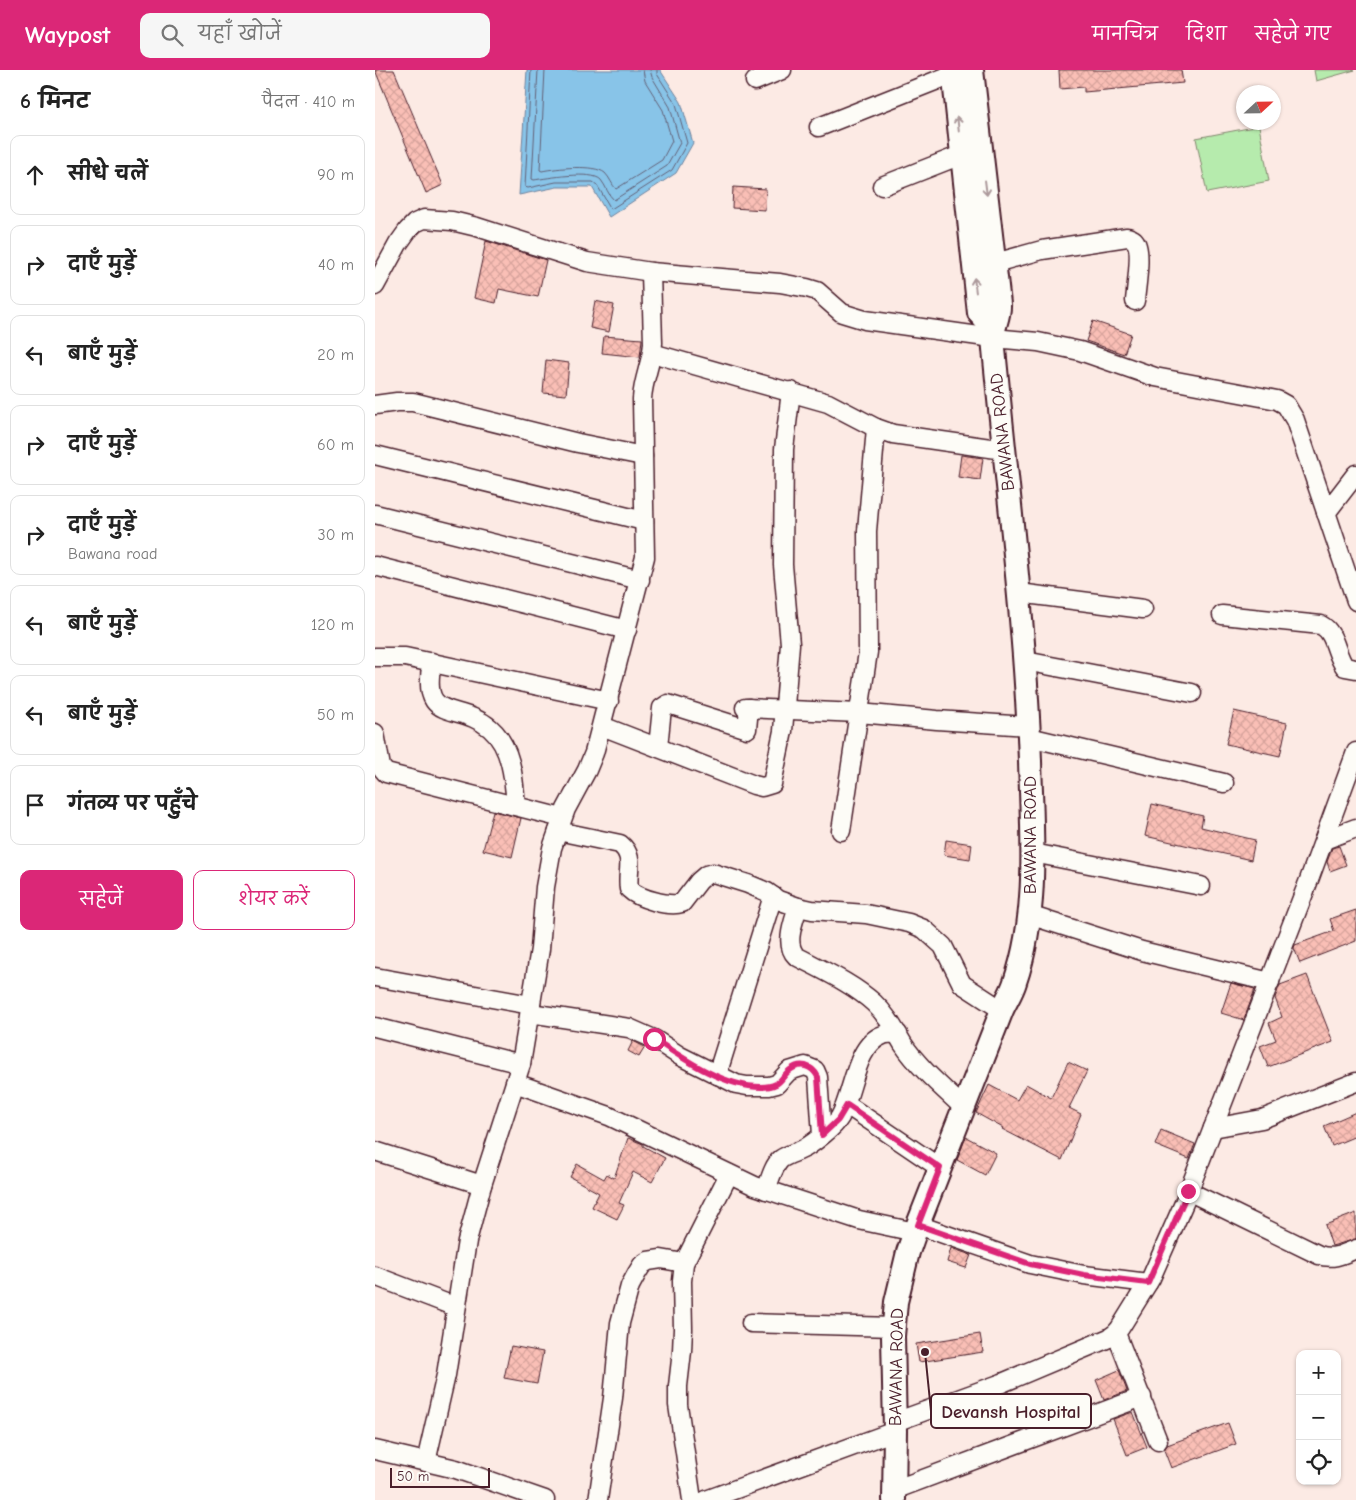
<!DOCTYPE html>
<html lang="hi">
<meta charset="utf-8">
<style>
:root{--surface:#fff;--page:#f6f6f6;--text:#222;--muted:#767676;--line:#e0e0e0;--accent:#db2777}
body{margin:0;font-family:"Comic Neue","Playpen Sans Deva",sans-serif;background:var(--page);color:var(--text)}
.controls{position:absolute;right:15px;bottom:15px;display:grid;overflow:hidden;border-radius:10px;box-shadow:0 1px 4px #0004}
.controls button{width:45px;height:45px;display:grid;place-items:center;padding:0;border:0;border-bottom:1px solid var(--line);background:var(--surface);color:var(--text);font:25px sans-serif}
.compass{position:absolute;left:861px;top:15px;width:45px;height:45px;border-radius:50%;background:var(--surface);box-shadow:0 1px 4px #0004;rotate:68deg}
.scale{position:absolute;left:15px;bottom:12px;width:100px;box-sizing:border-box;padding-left:5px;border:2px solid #4a1f2b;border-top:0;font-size:14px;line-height:18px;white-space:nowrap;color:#4a1f2b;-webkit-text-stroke:4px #fdfcf7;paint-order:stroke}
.stop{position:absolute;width:15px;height:15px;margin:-11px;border:4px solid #db2777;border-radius:50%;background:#fff}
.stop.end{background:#db2777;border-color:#fff;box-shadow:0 1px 5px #0008}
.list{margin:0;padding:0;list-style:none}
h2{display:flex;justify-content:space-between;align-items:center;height:65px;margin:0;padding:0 20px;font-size:21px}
h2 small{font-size:16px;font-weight:400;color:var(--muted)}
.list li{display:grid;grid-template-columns:32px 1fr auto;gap:15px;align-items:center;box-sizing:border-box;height:80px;margin:0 10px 10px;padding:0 10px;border:1px solid var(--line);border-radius:10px}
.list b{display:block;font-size:19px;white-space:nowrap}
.list p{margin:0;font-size:16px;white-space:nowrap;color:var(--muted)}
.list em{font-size:16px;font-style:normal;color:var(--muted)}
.actions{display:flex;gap:10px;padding:15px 20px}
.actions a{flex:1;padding:11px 0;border:1px solid var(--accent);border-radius:10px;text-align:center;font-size:18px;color:var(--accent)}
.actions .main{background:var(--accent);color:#fff}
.icon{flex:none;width:28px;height:28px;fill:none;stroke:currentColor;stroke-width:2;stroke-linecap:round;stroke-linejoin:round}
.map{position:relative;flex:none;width:981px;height:1430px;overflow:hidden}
header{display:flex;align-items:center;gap:30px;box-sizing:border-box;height:70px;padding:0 25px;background:var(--accent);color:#fff}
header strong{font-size:24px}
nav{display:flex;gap:28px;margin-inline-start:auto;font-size:18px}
.search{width:350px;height:45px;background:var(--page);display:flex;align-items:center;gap:12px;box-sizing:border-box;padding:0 18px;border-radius:10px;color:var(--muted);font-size:19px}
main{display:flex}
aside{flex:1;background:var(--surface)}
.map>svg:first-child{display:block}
</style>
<header>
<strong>Waypost</strong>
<div class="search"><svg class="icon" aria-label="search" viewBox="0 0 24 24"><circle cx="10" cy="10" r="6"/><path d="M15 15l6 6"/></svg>यहाँ खोजें</div>
<nav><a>मानचित्र</a><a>दिशा</a><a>सहेजे गए</a></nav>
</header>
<main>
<aside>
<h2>6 मिनट<small>पैदल · 410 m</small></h2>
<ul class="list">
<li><svg class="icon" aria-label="ahead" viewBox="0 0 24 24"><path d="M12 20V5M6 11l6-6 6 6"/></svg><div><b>सीधे चलें</b></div><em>90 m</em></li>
<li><svg class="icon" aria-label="right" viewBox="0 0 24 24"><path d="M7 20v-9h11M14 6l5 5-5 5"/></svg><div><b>दाएँ मुड़ें</b></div><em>40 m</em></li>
<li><svg class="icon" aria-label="left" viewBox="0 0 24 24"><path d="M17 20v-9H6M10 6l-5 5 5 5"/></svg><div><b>बाएँ मुड़ें</b></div><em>20 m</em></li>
<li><svg class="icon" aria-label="right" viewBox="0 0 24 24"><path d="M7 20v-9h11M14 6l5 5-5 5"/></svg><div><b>दाएँ मुड़ें</b></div><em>60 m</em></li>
<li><svg class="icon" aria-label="right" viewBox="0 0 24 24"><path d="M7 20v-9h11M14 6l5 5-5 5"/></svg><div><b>दाएँ मुड़ें</b><p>Bawana road</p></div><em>30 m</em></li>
<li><svg class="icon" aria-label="left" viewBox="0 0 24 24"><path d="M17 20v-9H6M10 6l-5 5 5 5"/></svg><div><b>बाएँ मुड़ें</b></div><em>120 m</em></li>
<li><svg class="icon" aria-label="left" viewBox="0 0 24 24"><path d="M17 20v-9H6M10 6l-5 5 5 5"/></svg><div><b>बाएँ मुड़ें</b></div><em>50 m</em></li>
<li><svg class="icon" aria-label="arrive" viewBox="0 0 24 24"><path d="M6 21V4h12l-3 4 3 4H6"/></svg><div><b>गंतव्य पर पहुँचे</b></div></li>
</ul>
<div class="actions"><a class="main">सहेजें</a><a>शेयर करें</a></div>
</aside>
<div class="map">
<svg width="981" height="1430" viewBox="0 0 981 1430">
<defs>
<pattern id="building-cross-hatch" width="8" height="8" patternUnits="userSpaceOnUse" patternTransform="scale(1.25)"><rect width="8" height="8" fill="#fabfb6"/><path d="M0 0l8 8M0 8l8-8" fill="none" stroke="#d8a49d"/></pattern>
</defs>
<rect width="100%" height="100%" fill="#fceae4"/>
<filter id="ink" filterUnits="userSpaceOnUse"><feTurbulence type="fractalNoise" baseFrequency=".02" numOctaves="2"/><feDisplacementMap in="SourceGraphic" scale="10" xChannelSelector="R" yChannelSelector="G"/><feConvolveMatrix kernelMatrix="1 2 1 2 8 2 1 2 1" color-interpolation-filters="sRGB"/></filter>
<g filter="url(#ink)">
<g fill="#b6ebad" stroke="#80856c">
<path d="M939,0H980L941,11Z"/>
<path d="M884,56L894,111L832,123L821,68Z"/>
</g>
<path fill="#88c4e8" stroke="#6f829c" d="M152,0H285L306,32L318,73L301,103L234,147L217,117H182L144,125Z"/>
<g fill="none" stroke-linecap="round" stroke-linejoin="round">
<g stroke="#636177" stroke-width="1">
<path d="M156,0L150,117L153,118L181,112H218L222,115L236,139L297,100L312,73L301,34L282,4V0"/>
<path d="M163,0L157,109L159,110C172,108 217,100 226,110C231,116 233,125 239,130L292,96L305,73L295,37L277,7L275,0"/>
<path d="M170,0L165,100L167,101C181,98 219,94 230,103C235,108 237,115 241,119L287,90L297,71L288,40L270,11L268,0"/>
</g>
</g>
<g fill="url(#building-cross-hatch)" stroke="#4a1f2b">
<path d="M0,0H19L68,115L51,123Z"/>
<path d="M684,0H806L808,13L709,22V17L685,19Z"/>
<path d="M358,117L391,119L390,140L357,138Z"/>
<path d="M111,171L171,190L163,227L124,219L121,233L99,228Z"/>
<path d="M220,231L239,235L234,262L215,258Z"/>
<path d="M718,251L756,264L749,284L711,271Z"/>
<path d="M229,266L267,269L265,287L227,283Z"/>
<path d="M171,290L194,293L191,325L168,323Z"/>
<path d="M586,385L608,388L605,410L583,407Z"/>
<path d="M859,641L912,653L905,686L851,674Z"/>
<path d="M777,734L828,746L826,757L880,770L876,790L770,766Z"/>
<path d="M118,741L146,748L137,787L108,780Z"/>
<path d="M571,770L597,774L595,789L569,785Z"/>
<path d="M964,776L971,795L955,801L952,792L957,778Z"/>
<path d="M981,840V871L925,893L919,878L920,875L959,861L955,849Z"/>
<path d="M932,905L958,972L893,997L885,976L901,970L894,953L907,947L900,928L904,917L905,915Z"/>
<path d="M856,913L880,919L869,950L846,943Z"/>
<path d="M258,971L270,977L264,987L253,981Z"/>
<path d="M693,992L712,1001L694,1038L706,1044L687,1090L627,1059L628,1058L601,1043L614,1015L642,1030L651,1014L676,1028Z"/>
<path d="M981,1042V1066L957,1076L949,1056Z"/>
<path d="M786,1060L820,1074L814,1089L780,1075Z"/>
<path d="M591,1067L621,1083L610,1105L582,1090Z"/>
<path d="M253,1068L268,1074V1076L290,1088L277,1112L258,1102L244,1133L249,1135L242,1149L217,1137L224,1123L195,1107L202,1094L229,1109L232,1104L239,1108Z"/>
<path d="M981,1143V1169L957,1176L950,1155Z"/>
<path d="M576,1178L596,1185L591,1198L572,1192Z"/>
<path d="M605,1264L608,1282L544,1292L541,1274Z"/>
<path d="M136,1276L168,1282L162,1314L129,1308Z"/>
<path d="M744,1300L752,1321L729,1330L721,1310Z"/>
<path d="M758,1342L772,1377L752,1385L738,1349Z"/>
<path d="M853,1353L861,1374L796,1398L789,1380L792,1375Z"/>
</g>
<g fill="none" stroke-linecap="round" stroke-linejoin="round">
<g stroke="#4a1f2b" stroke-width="21">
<g id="minor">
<path d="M380,11L407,0"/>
<path d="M444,57L578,4"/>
<path d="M507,116L586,85"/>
<path d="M620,193L667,180L752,167C754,167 758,169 759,170C768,178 761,218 760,231"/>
<path d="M0,216L23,174L33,160L40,153L49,149L77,151L102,157L212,192L276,202L405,213L432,218L442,221L467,243L490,250L618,268L663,272L705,281L780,307L902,330L911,335L920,350L981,531"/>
<path d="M277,283L453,333L501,358L518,364L629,380"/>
<path d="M0,335L22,332H38L203,373L268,386"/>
<path d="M0,385L269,451"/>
<path d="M951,443L981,404"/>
<path d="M0,444L265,510"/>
<path d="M0,496L252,560"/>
<path d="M644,523L768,539"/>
<path d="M847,545L946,555C961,563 960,584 970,597L981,599"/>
<path d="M0,587H30L234,631"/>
<path d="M650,591L817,623"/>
<path d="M57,592C45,655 83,631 115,658C137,677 139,710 141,736"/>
<path d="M370,638L484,643L562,650L653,656"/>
<path d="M227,656L379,715L387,717L397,714L408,661L415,574L408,495L409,379L416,321"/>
<path d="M0,663L6,697L11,703L187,748"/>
<path d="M654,667L849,713"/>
<path d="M283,677L287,638L293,634L372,659L374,638"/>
<path d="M183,761L245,774C261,787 251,802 254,819C264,829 294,837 307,833L324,811L331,805L338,803L373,814L392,822L403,830L423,837L437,840L491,844L534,853L549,859L568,876L587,914L627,940"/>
<path d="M466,761L493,582L492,461L501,358"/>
<path d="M949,770L981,758"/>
<path d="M658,783L826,816"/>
<path d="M423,837C419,851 409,874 421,886C447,900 477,913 499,933C512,945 519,959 528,974C543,997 569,1019 589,1038"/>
<path d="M654,845L767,881L895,912"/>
<path d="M0,907L156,935"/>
<path d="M155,943L254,958L279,969L305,986L361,1014L372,1016H394L402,1014L414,1001L430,996L440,1000L443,1007L447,1065"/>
<path d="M0,957L146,994"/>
<path d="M342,1005L398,826"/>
<path d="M140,1013L234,1046L380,1116L484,1150L540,1162"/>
<path d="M472,1035L565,1098"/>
<path d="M838,1058L887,1049L981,1012"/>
<path d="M0,1081L107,1115"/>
<path d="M391,1120C395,1110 398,1096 406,1089C413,1084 423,1082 430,1078C440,1072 459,1057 465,1047C478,1024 480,975 508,965C512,963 518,964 523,964"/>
<path d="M813,1121L944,1185C958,1190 969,1184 981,1179"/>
<path d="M543,1155L655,1194L709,1205L773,1213"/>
<path d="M0,1206L81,1237"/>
<path d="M376,1253L519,1257"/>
<path d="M741,1263L783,1371"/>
<path d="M520,1352L627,1313L734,1268L741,1263L745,1258L776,1208L809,1133L934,810L981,682"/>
<path d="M0,1380L81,1399L170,1430"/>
<path d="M51,1392L71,1305L92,1171L107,1115L146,994L165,879L170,817L177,778L191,739L212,700L219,683L270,487L267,329C268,309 277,292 278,273L276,202"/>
<path d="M519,1420L767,1327"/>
<path d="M223,1430L238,1328L245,1253L255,1216L262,1203L267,1195L273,1191L286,1189L309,1193"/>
<path d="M317,1430L303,1335V1316L307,1281L308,1259L307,1211L309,1193L354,1104"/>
<path d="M331,1430L520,1361"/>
</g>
</g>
<g stroke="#4a1f2b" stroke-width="26">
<g id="major">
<path d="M578,0L604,243L618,259"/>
<path d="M519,1430L520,1361L518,1266L521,1232L533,1182L540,1162L627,940C631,931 637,922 640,912C664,842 657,764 655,691C650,549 631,409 618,268C618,256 625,246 624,234L597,0"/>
</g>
</g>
<use href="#minor" stroke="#fdfcf7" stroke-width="18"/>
<use href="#major" stroke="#fdfcf7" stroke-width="22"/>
</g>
<defs><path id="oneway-shaft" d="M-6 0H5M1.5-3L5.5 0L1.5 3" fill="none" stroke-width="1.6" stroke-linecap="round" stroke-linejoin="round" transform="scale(1.25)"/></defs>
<g stroke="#ac999b">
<use href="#oneway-shaft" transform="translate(583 54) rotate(-96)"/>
<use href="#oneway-shaft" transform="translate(611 118) rotate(83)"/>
<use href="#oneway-shaft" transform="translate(600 215) rotate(-97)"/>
</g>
</g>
<g fill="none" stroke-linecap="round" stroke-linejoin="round" filter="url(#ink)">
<path stroke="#db2777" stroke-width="6" d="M279,969C309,989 349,1017 386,1017C391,1017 397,1016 401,1014C407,1011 409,1004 415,1000C425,992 437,995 443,1007L447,1065L463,1050L472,1035L565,1098L543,1155L655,1194L709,1205L773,1213L813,1121"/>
</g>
<g text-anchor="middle" stroke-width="4.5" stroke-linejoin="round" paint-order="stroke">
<g font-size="18" fill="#4a1f2b" stroke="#fdfcf7">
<text transform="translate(627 362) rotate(-96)" y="6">BAWANA ROAD</text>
<text transform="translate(655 765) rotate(-90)" y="6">BAWANA ROAD</text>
<text transform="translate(521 1297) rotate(-89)" y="6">BAWANA ROAD</text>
</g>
</g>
<path fill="none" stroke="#4a1f2b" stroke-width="2" d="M550 1282L556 1341"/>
<circle fill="#4a1f2b" stroke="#fdfcf7" stroke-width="2" cx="550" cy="1282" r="5"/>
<rect fill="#fdfcf7" stroke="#4a1f2b" stroke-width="2" x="556" y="1324" width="160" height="34" rx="5"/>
<g font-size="19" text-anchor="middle" font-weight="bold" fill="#4a1f2b">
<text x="636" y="1348">Devansh Hospital</text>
</g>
</svg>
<div class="controls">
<button>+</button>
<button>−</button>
<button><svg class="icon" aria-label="locate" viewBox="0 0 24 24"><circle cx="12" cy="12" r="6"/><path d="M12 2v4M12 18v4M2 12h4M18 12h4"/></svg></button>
</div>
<svg class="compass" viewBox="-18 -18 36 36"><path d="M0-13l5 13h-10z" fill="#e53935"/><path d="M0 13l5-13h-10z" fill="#767676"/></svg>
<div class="scale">50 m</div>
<div class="stop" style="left:279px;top:969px"></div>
<div class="stop end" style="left:813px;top:1121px"></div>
</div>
</main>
